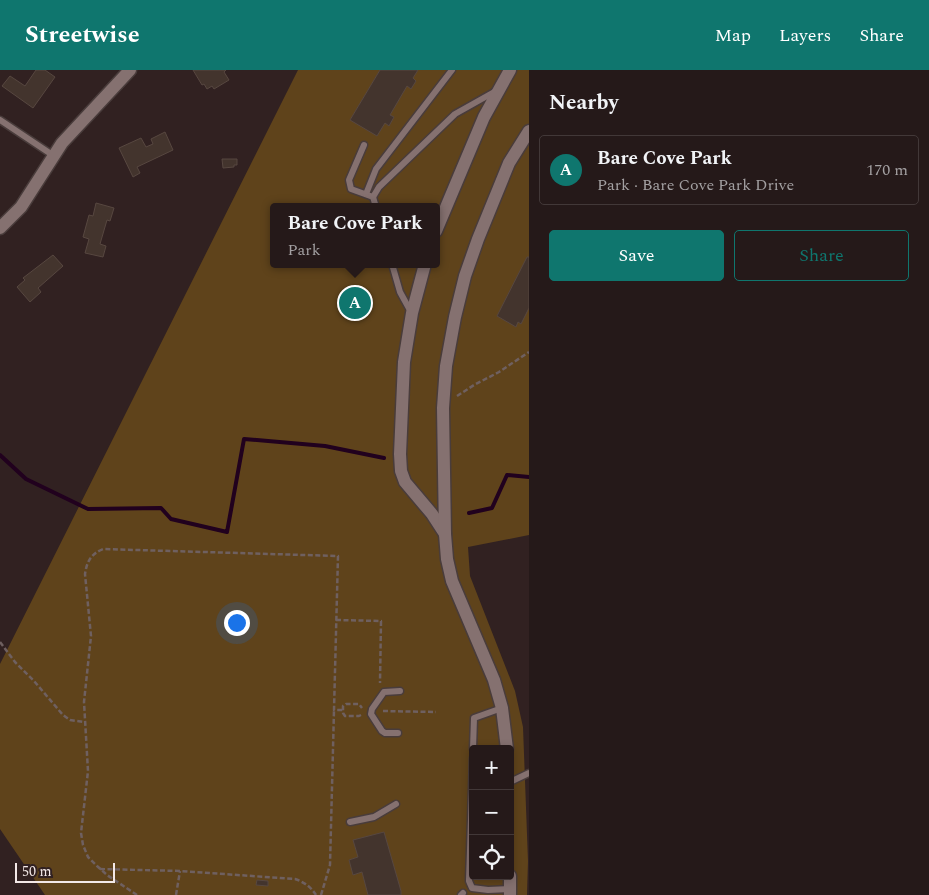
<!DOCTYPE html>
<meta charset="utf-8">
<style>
:root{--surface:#251919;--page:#312626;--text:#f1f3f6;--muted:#a3a0a2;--line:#423838;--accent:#0f766e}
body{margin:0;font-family:Spectral,serif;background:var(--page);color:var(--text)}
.controls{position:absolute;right:15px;bottom:15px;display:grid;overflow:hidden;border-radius:5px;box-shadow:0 2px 8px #0003}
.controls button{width:45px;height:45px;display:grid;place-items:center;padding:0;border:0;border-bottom:1px solid var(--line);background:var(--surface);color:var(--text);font:25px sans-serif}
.scale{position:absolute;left:15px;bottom:12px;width:100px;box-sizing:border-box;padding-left:5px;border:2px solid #f3e8e7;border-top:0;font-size:14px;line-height:18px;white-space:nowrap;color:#f3e8e7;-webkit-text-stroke:4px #312121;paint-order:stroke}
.you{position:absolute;left:236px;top:552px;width:18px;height:18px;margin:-12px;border:4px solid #fff;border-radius:50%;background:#1a73e8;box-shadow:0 0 0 8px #1a73e833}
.badge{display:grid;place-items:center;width:32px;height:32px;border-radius:50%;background:var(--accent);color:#fff;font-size:16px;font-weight:700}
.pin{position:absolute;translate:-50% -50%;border:2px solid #fff;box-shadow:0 1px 5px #0006}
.popup{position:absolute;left:270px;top:133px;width:170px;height:65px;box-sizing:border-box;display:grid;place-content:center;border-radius:5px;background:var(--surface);filter:drop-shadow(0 1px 4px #0005);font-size:16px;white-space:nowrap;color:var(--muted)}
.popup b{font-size:19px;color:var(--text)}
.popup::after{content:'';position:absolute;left:50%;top:100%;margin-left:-10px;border:10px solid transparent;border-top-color:var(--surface)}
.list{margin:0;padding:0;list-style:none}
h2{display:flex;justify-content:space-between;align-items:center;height:65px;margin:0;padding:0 20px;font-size:21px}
h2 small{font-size:16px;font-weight:400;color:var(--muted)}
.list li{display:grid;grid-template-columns:32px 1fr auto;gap:15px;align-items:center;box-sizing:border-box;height:70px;margin:0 10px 10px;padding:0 10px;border:1px solid var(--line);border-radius:5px}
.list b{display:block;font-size:19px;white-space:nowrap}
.list p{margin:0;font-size:16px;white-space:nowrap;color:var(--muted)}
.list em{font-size:16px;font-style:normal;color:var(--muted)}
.actions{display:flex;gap:10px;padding:15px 20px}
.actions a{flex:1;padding:11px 0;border:1px solid var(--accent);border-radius:5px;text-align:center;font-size:18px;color:var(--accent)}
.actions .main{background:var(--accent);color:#fff}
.icon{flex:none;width:28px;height:28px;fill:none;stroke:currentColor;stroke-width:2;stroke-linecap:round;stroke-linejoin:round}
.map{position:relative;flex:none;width:529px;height:825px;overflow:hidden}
header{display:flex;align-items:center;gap:30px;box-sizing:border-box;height:70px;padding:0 25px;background:var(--accent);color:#fff}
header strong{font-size:24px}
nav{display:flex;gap:28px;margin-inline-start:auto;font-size:18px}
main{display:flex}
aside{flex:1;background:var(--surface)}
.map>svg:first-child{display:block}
</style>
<header>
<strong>Streetwise</strong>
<nav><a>Map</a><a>Layers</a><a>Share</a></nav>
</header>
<main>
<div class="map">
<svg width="529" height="825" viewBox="0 0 529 825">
<rect width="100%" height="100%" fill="#312121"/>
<path fill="#5f431b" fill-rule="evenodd" d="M298,0H529V465L468,477L470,506L515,621L523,657L528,791L527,825H45L0,759V594ZM274,137H436V194H274ZM473,679H510V806H473Z"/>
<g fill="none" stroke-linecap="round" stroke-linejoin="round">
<g stroke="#21011e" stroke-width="4">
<path d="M0,385L26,409L88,439L161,438L171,449L227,462L244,369L325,376L384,388"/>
<path d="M469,443L492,438L507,405L529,407"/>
</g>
</g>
<g fill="#43342d" stroke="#574740">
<path d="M36,0H45L55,7L33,38L2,16L10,6L25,16Z"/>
<path d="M193,0H226L224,2L229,10L214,19L212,16L207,19L204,14L202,15Z"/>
<path d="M380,0H418L413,8L416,11L411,19L407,16L390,45L394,47L389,56L385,53L377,66L350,50Z"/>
<path d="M165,62L173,80L137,97L140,103L133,107L119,78L141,68L146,77L153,74L151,69Z"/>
<path d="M222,89H237V95H234V97L223,98Z"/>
<path d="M96,133L114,138L110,151L107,150L100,174L106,176L103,187L85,183L89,169L83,167L89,145L93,146Z"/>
<path d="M53,185L63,196L38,218L41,222L30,232L17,217L25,210L23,208Z"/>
<path d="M527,187H529V238L521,254L518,252L516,257L497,246Z"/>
<path d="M384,762L401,821V825H368L362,802L353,805L349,790L358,787L353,770Z"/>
<path d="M257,810L268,811V816L256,815Z"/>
</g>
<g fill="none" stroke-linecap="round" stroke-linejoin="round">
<g stroke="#493c3b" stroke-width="9">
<g id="lane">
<path d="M0,50L54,86"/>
<path d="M364,75L349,110L351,119L373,127L376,137"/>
<path d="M366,124L376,99L452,0"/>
<path d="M373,127L379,117L455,44L496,21"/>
<path d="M392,194L400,222L411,242"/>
<path d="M398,663H385L382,661L371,644L372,639L384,622L400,621"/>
<path d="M473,679L474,648L502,638"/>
<path d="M473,688L469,811L472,818L488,820L510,819"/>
<path d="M510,712L529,703"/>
<path d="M350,752L374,747L396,734"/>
<path d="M461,825L463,823"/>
</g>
</g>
<g stroke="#493c3b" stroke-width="15">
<g id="street">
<path d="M0,158L21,137L62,73L130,0"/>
<path d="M436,161L484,47L510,0"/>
<path d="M425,194L412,243L404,292L400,384L401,401L405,412L432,444L445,464"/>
<path d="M507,679L502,638L494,610L452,511L447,489L445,464L443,338L446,296L455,247L465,206L478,169L509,93L529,61"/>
<path d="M510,806V825"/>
</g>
</g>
<g stroke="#6f6060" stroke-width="2.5" stroke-dasharray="5 2.5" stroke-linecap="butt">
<path d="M457,326L474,315L499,302L529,282"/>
<path d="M336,550L381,551L380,613"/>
<path d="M0,572L15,592L34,611L63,645L70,650L84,652"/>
<path d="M383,641L436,642"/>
<path d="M361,645L359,646H345L343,643V636L346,634H359L362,638"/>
<path d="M100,799L180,801L295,809C304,812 311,817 316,825"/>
<path d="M137,825L107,805L97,796L88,787L83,775L81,763L88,701L84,632L91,566L85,504C87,491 91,484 103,479L338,486L334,640H343"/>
<path d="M176,825L180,801"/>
<path d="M321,825L330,795L334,640"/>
</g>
<use href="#lane" stroke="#857170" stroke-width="6"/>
<use href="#street" stroke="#857170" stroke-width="12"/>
</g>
</svg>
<div class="controls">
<button>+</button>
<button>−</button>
<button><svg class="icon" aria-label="locate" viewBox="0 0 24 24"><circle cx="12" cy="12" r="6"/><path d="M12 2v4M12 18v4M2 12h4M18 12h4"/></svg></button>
</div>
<div class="scale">50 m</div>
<div class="you"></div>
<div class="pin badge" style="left:355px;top:233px">A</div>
<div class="popup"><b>Bare Cove Park</b>Park</div>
</div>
<aside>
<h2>Nearby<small></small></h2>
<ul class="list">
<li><span class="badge">A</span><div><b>Bare Cove Park</b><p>Park · Bare Cove Park Drive</p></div><em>170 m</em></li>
</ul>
<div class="actions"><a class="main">Save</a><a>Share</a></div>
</aside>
</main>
